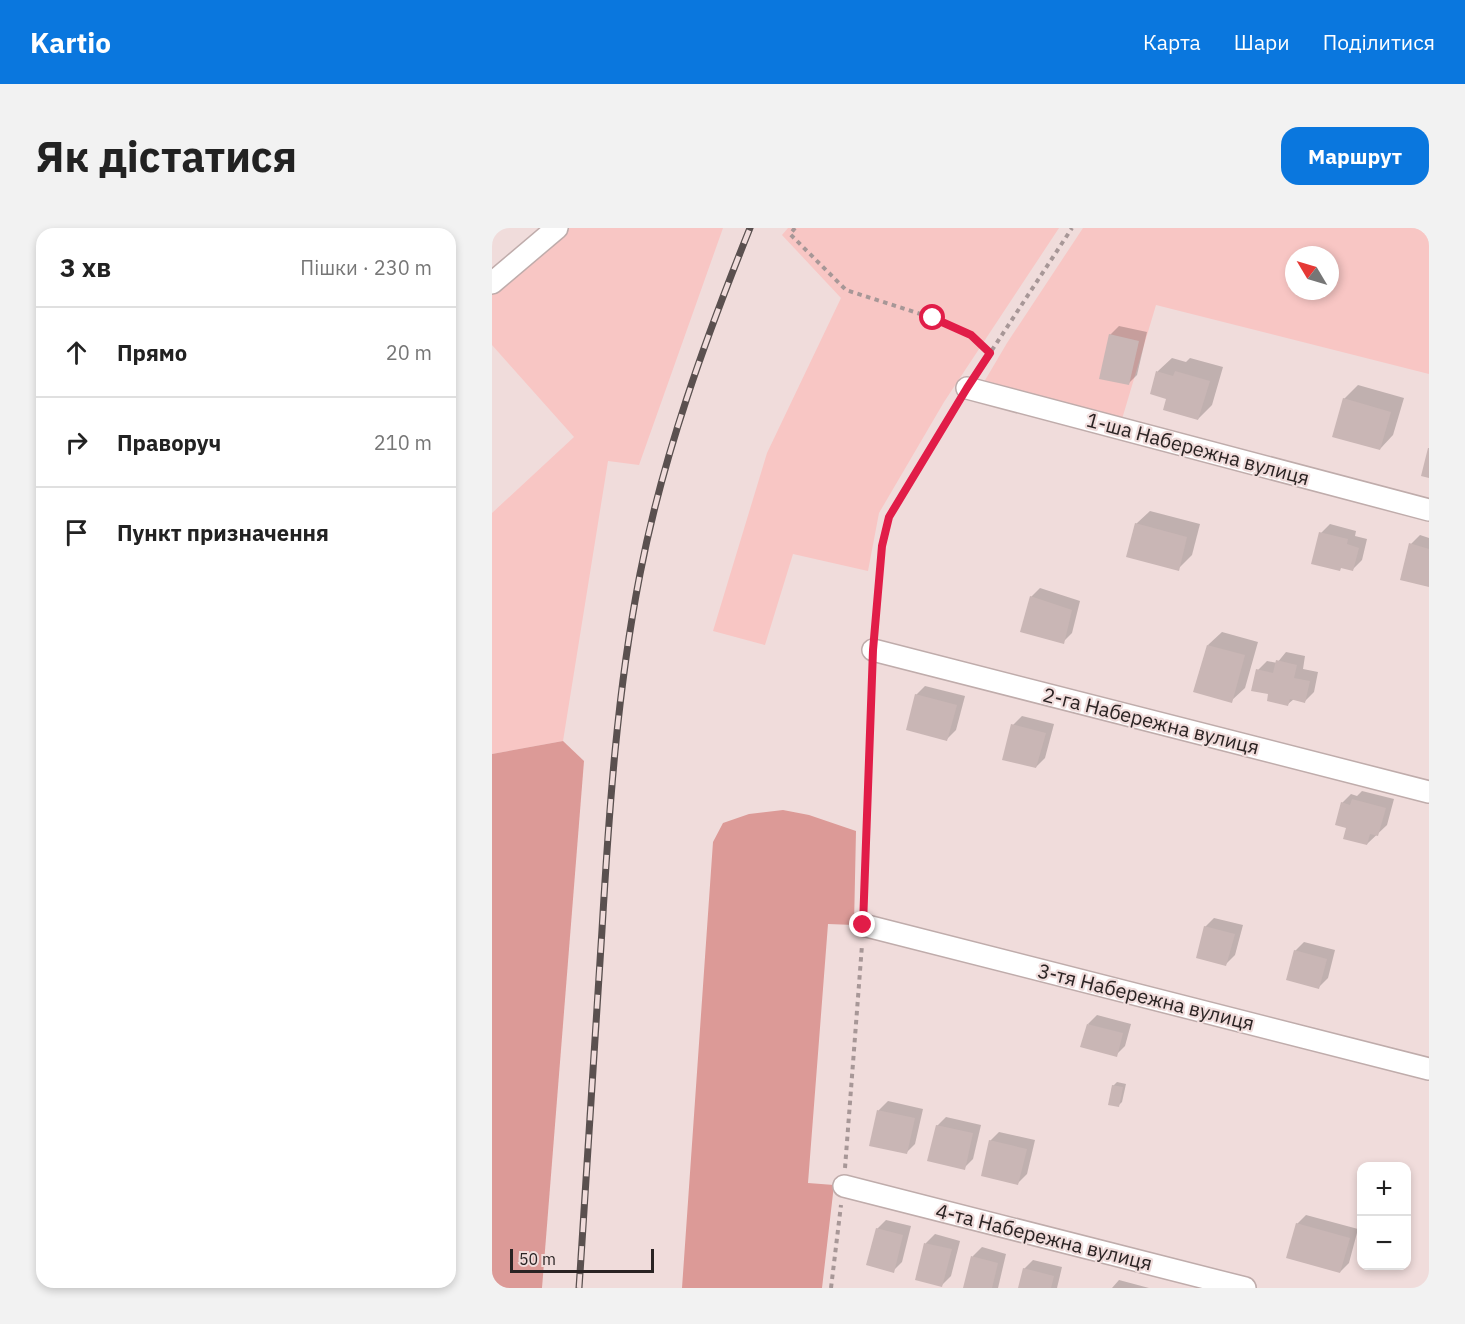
<!DOCTYPE html>
<html lang="uk">
<meta charset="utf-8">
<style>
:root{--surface:#fff;--page:#f2f2f2;--text:#222;--muted:#767676;--line:#e0e0e0;--accent:#0a77de}
body{margin:0;font-family:"IBM Plex Sans",sans-serif;background:var(--page);color:var(--text)}
.controls{position:absolute;right:18px;bottom:18px;display:grid;overflow:hidden;border-radius:12px;box-shadow:0 3px 9px #0003}
.controls button{width:54px;height:54px;display:grid;place-items:center;padding:0;border:0;border-bottom:2px solid var(--line);background:var(--surface);color:var(--text);font:30px sans-serif}
.compass{position:absolute;left:793px;top:18px;width:54px;height:54px;border-radius:50%;background:var(--surface);box-shadow:0 3px 9px #0003;rotate:308deg}
.scale{position:absolute;left:18px;bottom:15px;width:144px;box-sizing:border-box;padding-left:6px;border:3px solid #2a2323;border-top:0;font-size:16px;line-height:21px;white-space:nowrap;color:#2a2323;-webkit-text-stroke:4px #f0dcdb;paint-order:stroke}
.stop{position:absolute;width:18px;height:18px;margin:-14px;border:4px solid #e11d48;border-radius:50%;background:#fff}
.stop.end{background:#e11d48;border-color:#fff;box-shadow:0 2px 6px #0008}
.list{margin:0;padding:0;list-style:none}
h2{display:flex;justify-content:space-between;align-items:center;height:78px;margin:0;padding:0 24px;font-size:26px}
h2 small{font-size:20px;font-weight:400;color:var(--muted)}
.list li{display:grid;grid-template-columns:39px 1fr auto;gap:18px;align-items:center;box-sizing:border-box;height:90px;padding:0 24px;border-top:2px solid var(--line)}
.list b{display:block;font-size:22px;white-space:nowrap}
.list em{font-size:20px;font-style:normal;color:var(--muted)}
.icon{flex:none;width:33px;height:33px;fill:none;stroke:currentColor;stroke-width:2;stroke-linecap:round;stroke-linejoin:round}
.map{position:relative;flex:none;width:937px;height:1060px;overflow:hidden;border-radius:18px}
header{display:flex;align-items:center;gap:36px;box-sizing:border-box;height:84px;padding:0 30px;background:var(--accent);color:#fff}
header strong{font-size:28px}
nav{display:flex;gap:33px;margin-inline-start:auto;font-size:21px}
.intro{display:flex;align-items:center;justify-content:space-between;box-sizing:border-box;height:144px;padding:0 36px}
h1{margin:0;font-size:42px}
.button{padding:15px 27px;border-radius:18px;background:var(--accent);color:#fff;font-size:21px;font-weight:700}
main{display:flex;gap:36px;padding:0 36px}
aside{flex:1;background:var(--surface);border-radius:18px;box-shadow:0 3px 9px #0003}
.map>svg:first-child{display:block}
</style>
<header>
<strong>Kartio</strong>
<nav><a>Карта</a><a>Шари</a><a>Поділитися</a></nav>
</header>
<div class="intro"><h1>Як дістатися</h1><a class="button">Маршрут</a></div>
<main>
<aside>
<h2>3 хв<small>Пішки · 230 m</small></h2>
<ul class="list">
<li><svg class="icon" aria-label="ahead" viewBox="0 0 24 24"><path d="M12 20V5M6 11l6-6 6 6"/></svg><div><b>Прямо</b></div><em>20 m</em></li>
<li><svg class="icon" aria-label="right" viewBox="0 0 24 24"><path d="M7 20v-9h11M14 6l5 5-5 5"/></svg><div><b>Праворуч</b></div><em>210 m</em></li>
<li><svg class="icon" aria-label="arrive" viewBox="0 0 24 24"><path d="M6 21V4h12l-3 4 3 4H6"/></svg><div><b>Пункт призначення</b></div></li>
</ul>
</aside>
<div class="map">
<svg width="937" height="1060" viewBox="0 0 937 1060">
<rect width="100%" height="100%" fill="#f0dcdb"/>
<g fill="#f8c6c4" fill-rule="evenodd">
<path d="M77,0H231L147,237L116,233L71,513L0,526V285L82,209L0,117V65Z"/>
<path d="M296,0H567L452,174L387,285L376,343L301,326L273,417L221,403L275,225L349,70L290,7Z"/>
<path d="M591,0H937V146L664,77L630,191L492,154L515,115ZM802,27H838V63H802Z"/>
</g>
<g fill="#dc9a97">
<path d="M71,513L92,533L50,1060H0V526Z"/>
<path d="M291,582L317,587L364,603L362,697L336,696L316,955L342,957L330,1060H190L221,614L231,595L257,586Z"/>
</g>
<g fill="#0003">
<path d="M627,98L655,104L645,147L636,156L618,107Z"/>
<path d="M680,130L694,134L698,130L731,139L720,177L706,191L676,170L659,165L666,143Z"/>
<path d="M866,157L912,170L901,207L888,221L852,171Z"/>
<path d="M658,283L708,296L700,327L686,341L644,296Z"/>
<path d="M838,296L864,303L863,308L875,311L870,332L861,341L850,338L829,305Z"/>
<path d="M928,307L937,310V358L919,316Z"/>
<path d="M548,360L588,373L580,405L571,414L539,369Z"/>
<path d="M730,404L766,414L753,460L739,473L716,417Z"/>
<path d="M794,424L813,428L811,441L826,444L822,464L813,473L802,471L796,476L778,465L766,442L775,433L785,435Z"/>
<path d="M433,458L473,468L464,502L455,511L424,467Z"/>
<path d="M530,488L562,496L553,530L544,539L521,497Z"/>
<path d="M870,563L902,571L895,597L875,616L850,575L859,566L865,568Z"/>
<path d="M722,690L751,697L743,727L734,736L713,699Z"/>
<path d="M812,714L843,722L836,750L827,759L803,723Z"/>
<path d="M605,787L639,796L633,818L624,827L596,796Z"/>
<path d="M625,854L634,856L630,874L626,878L621,858Z"/>
<path d="M396,873L431,881L423,916L414,925L379,917L387,882Z"/>
<path d="M454,889L489,897L481,931L472,940L445,898Z"/>
<path d="M507,904L543,912L535,946L526,955L498,913Z"/>
<path d="M814,987L866,1001L857,1035L848,1044L805,996Z"/>
<path d="M394,992L419,998L410,1034L401,1043L385,1001Z"/>
<path d="M443,1006L468,1013L459,1048L450,1057L425,1051L434,1015Z"/>
<path d="M490,1019L514,1026L506,1060H473L481,1028Z"/>
<path d="M541,1032L570,1039L565,1060H527L532,1041Z"/>
<path d="M627,1052L657,1060H620Z"/>
</g>
<g fill="#c9b6b5">
<path d="M617,106L647,113L637,157L607,151Z"/>
<path d="M664,143L681,148L683,143L718,153L706,192L671,182L674,171L658,166Z"/>
<path d="M851,170L899,184L888,222L840,209Z"/>
<path d="M936,220H937V250L929,248Z"/>
<path d="M643,295L695,309L687,343L634,329Z"/>
<path d="M827,304L856,311L855,316L867,320L861,343L849,340L848,343L819,336Z"/>
<path d="M917,315L937,321V359L908,352Z"/>
<path d="M538,368L580,382L572,416L528,404Z"/>
<path d="M715,417L753,427L740,475L701,464Z"/>
<path d="M784,432L805,437L802,450L818,453L813,475L798,471L796,478L775,473L776,466L759,463L764,441L781,445Z"/>
<path d="M423,466L465,477L455,513L414,502Z"/>
<path d="M519,496L554,505L544,540L510,532Z"/>
<path d="M860,571L894,580L886,608L878,606L875,617L851,611L854,600L843,597L849,574L858,577Z"/>
<path d="M712,698L743,706L734,738L704,730Z"/>
<path d="M802,722L835,731L827,761L794,752Z"/>
<path d="M595,796L631,805L625,829L588,819Z"/>
<path d="M620,857L631,859L627,879L616,877Z"/>
<path d="M385,882L423,890L415,926L377,918Z"/>
<path d="M444,897L481,905L473,942L435,933Z"/>
<path d="M497,912L535,921L526,957L489,948Z"/>
<path d="M804,995L858,1010L848,1045L794,1030Z"/>
<path d="M384,1000L411,1007L402,1045L374,1037Z"/>
<path d="M432,1015L460,1021L450,1059L423,1052Z"/>
<path d="M479,1028L506,1035L500,1060H471Z"/>
<path d="M531,1040L562,1048L559,1060H526Z"/>
</g>
<g fill="none" stroke-linecap="round" stroke-linejoin="round">
<g stroke="#bfacab" stroke-width="24">
<g id="minor">
<path d="M0,55L65,0"/>
<path d="M475,160L937,282"/>
<path d="M381,422L937,564"/>
<path d="M371,697L937,841"/>
<path d="M352,958L753,1060"/>
</g>
</g>
<g stroke="#a79797" stroke-width="4" stroke-dasharray="4.5 4.5" stroke-linecap="butt">
<path d="M303,0L298,6L354,62L441,90L479,107L498,125"/>
<path d="M485,145L580,0"/>
<path d="M383,404L390,318L397,289L465,176"/>
<path d="M372,680L381,441"/>
<path d="M353,940L370,717"/>
<path d="M339,1060L349,977"/>
</g>
<use href="#minor" stroke="#fff" stroke-width="21"/>
<g stroke="#5a504f" stroke-width="7">
<path id="rail" d="M87,1060C95,941 102,822 110,702C117,583 125,464 148,346C171,227 213,112 258,0"/>
</g>
<use href="#rail" stroke="#f0dcdb" stroke-width="4.5" stroke-dasharray="14" stroke-linecap="butt"/>
</g>
<g fill="none" stroke-linecap="round" stroke-linejoin="round">
<path stroke="#e11d48" stroke-width="8" d="M371,697L381,422L390,318L397,289L475,160L498,125L479,107L441,90"/>
</g>
<g text-anchor="middle" stroke-width="4.5" stroke-linejoin="round" paint-order="stroke">
<g font-size="20" fill="#2a2323" stroke="#f0dcdb">
<text transform="translate(706 221) rotate(15)" y="7">1-ша Набережна вулиця</text>
<text transform="translate(659 493) rotate(14)" y="7">2-га Набережна вулиця</text>
<text transform="translate(654 769) rotate(14)" y="7">3-тя Набережна вулиця</text>
<text transform="translate(552 1009) rotate(14)" y="7">4-та Набережна вулиця</text>
</g>
</g>
</svg>
<div class="controls">
<button>+</button>
<button>−</button>
</div>
<svg class="compass" viewBox="-18 -18 36 36"><path d="M0-13l5 13h-10z" fill="#e53935"/><path d="M0 13l5-13h-10z" fill="#767676"/></svg>
<div class="scale">50 m</div>
<div class="stop" style="left:441px;top:90px"></div>
<div class="stop end" style="left:371px;top:697px"></div>
</div>
</main>
